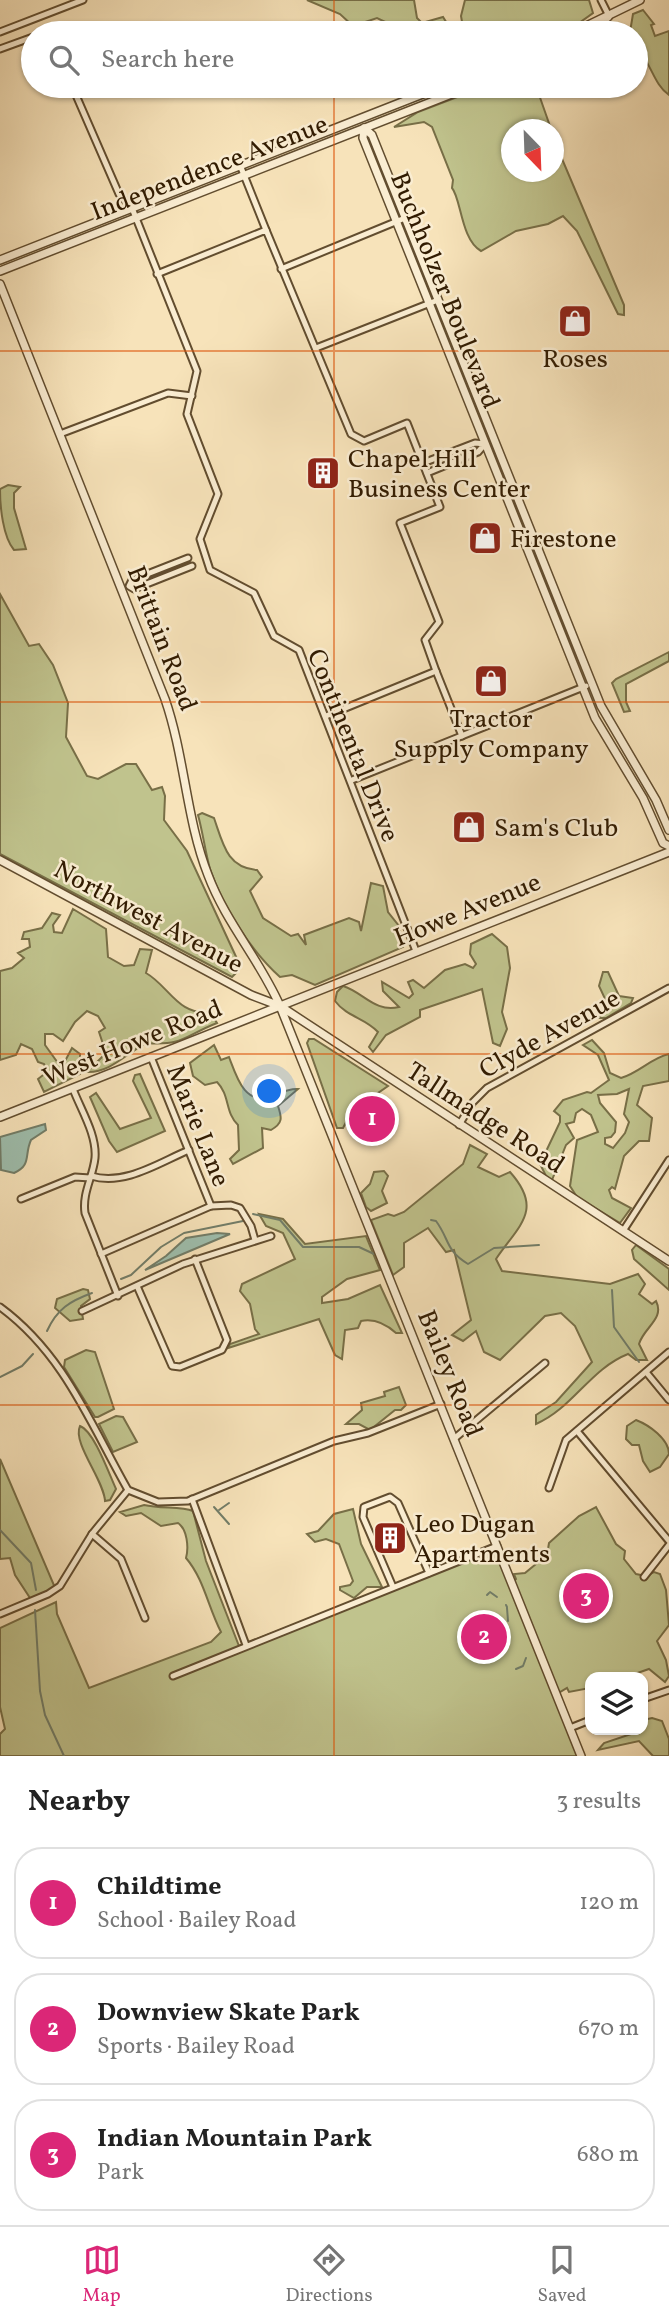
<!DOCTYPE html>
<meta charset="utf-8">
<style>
:root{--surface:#fff;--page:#f6f6f6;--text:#222;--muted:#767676;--line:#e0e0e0;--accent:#db2777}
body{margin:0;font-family:Vollkorn,serif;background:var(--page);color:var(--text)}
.controls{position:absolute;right:21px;bottom:21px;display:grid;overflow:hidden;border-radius:14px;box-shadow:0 2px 5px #0004}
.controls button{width:63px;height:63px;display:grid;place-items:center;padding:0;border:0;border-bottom:2px solid var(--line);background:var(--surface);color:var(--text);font:35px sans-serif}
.compass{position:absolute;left:501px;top:119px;width:63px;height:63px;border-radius:50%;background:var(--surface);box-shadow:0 2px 5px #0004;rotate:157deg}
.you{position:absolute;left:270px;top:1092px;width:24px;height:24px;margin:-18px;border:5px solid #fff;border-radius:50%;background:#1a73e8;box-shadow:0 0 0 10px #1a73e833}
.badge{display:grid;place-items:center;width:46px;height:46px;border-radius:50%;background:var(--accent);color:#fff;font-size:23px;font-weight:700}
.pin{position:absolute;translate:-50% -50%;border:4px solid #fff;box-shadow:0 2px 7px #0006}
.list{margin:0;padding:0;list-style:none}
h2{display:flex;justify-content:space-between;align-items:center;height:91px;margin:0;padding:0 28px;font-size:30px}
h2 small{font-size:23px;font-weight:400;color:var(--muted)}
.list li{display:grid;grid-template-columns:46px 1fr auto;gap:21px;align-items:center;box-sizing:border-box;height:112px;margin:0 14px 14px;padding:0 14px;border:2px solid var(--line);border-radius:28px}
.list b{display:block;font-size:26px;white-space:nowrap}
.list p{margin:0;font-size:23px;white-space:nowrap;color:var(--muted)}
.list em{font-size:23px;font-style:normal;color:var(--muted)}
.icon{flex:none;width:38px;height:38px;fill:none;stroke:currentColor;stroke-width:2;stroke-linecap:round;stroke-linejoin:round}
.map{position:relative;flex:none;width:669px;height:1756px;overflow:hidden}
.search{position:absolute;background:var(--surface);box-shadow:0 2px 5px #0004;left:21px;right:21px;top:21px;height:77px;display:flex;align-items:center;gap:18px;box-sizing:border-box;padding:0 24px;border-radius:38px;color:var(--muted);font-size:26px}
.sheet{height:469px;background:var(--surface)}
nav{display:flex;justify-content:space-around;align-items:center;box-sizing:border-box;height:98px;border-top:2px solid var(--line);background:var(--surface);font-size:19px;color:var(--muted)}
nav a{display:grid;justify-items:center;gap:4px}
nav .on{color:var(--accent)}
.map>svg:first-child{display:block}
</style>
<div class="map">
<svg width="669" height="1756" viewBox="0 0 669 1756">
<rect width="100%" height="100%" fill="#f7e3ba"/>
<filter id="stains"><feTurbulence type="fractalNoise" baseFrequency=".00286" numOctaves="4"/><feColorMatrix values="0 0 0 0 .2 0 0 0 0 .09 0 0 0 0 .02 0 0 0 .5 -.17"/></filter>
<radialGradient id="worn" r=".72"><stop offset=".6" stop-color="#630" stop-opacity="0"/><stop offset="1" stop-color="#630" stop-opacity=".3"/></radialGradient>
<g fill="#c0c38d" stroke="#786f47" stroke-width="2" fill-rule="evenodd">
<path d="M307,0H414L417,18L422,23L443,17L453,33H397L392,25L377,18L353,26L340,14Z"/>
<path d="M465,0H589L593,13L565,33H464L461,16Z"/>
<path d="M643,10L654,24L651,25L655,36L669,31V95C653,84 651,61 636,48V33L630,32L633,14Z"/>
<path d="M486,86H539L537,89L551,129L512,130V172H554V140L624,305V315L618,314L577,231L563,216L548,224L516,231L481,251C461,240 461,198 452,188L453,180L432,127L424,122L394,127L418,112Z"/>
<path d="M8,485L20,487L14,493V508L26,549L14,550C3,537 0,507 0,489Z"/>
<path d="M0,594L29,646L39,644L53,665L68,703L66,737L87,776L98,779L126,764H136L152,790L162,787L165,796L164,820L187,851L238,961L236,973L232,977L0,854Z"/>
<path d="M669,652V661L626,684V702L630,711L624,712L612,683L616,679Z"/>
<path d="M202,813L214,818C223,844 227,868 257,870L262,877L250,891L263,918L291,936L298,934L306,945L304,935L349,918L359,922L361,931L371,883L383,886L388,912L399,926L403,947L315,985L292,975L280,977C250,950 223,907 210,869C205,851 203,833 198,815Z"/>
<path d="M73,909L106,929L108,957L124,966L134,965L140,949L152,950L146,973C169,986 178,1016 210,1012L217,1023C184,1036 184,1046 146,1043C127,1053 110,1073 87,1072L106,1053L99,1032L105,1028L98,1016L87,1011L75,1022L63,1041L53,1034H45V1045L58,1063H64L72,1048L80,1054V1074L44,1092L38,1079L47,1072L44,1064L38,1062L32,1049L21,1044L16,1055L0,1060V971L12,968L24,958L18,953L30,947L29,939H22L24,932L42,928L52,913L60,915L53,925L54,932L62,933Z"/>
<path d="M492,934L507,947L510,968L502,1012L507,1029L500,1046L493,1043L482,989L420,1010V1017L386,1035L373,1052L369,1047L378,1032C365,1018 347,1017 335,1001L337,992L343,986C363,992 375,1013 399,1007L383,991L382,982L409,998L413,994L408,982L413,980L424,988L445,970L465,964L473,968L476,964L470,954L471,944Z"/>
<path d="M603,972H608L619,996L633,998L631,1003L606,1018H599L607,1003L599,986Z"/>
<path d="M309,1039H314L388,1086L352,1111L343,1128H337L307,1043Z"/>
<path d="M592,1040L604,1053L610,1073L621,1078C639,1073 651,1058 669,1054V1081L643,1086L637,1105L652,1118L649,1141H639L624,1156L615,1189L612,1187L609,1190L612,1198L631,1208L620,1223L577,1197L570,1186L577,1140L598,1132L591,1115L582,1109L576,1113L574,1122L566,1124L574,1138L566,1145L552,1180L547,1178L540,1164L560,1122V1116L554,1111L563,1100L587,1092L591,1093L609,1080L598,1055L583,1045ZM629,1089L624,1114L629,1122L625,1133L613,1148L605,1144V1138L611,1137L615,1132L616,1122L600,1103L598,1095L617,1094Z"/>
<path d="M214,1045L221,1060L229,1057C237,1078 245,1106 271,1096C280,1093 289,1088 298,1089L278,1106C282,1118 283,1123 271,1130L262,1128L263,1148L233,1164L230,1159L239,1150L238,1125C225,1113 230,1095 217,1082L205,1085L193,1076L190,1063Z"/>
<path d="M140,1074L165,1131L117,1152L109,1141L90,1097L96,1093L120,1129L151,1118L133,1081L135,1075Z"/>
<path d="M470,1145L487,1154L478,1167L499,1177L510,1172C544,1210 519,1225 496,1259L502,1271L610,1284L638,1274L645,1284L639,1294L652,1304L656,1301C665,1319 644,1327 639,1344L647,1360H636L628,1354C590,1369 573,1408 536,1424V1415L556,1402L592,1362L575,1326L561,1313L545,1316L500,1360L484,1352L476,1331L463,1341L452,1335L471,1320L454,1250L446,1252L428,1228L404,1243V1267L393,1275L371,1220L388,1214L394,1216L404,1212L463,1164Z"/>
<path d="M384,1171L388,1176L382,1191L387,1203L371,1211L366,1207L361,1193L370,1184L374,1172Z"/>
<path d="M259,1214L283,1219L305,1244L366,1236L380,1270L347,1279L322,1297V1303L348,1299L380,1285L402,1333H396C386,1324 375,1318 361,1321L358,1328L345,1330L342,1359L335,1355L319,1319L228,1348L230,1344L259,1334L255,1329L250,1304L240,1291L242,1284L295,1259L283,1233L266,1226Z"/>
<path d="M636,1245L669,1269V1290L634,1259L632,1250Z"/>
<path d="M83,1289L88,1290L90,1299L81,1306L83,1319L70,1321L55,1308L57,1299Z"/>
<path d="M86,1350L95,1352L114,1409L98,1417H95L64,1367L65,1360Z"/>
<path d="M399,1387L406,1405L401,1410H395L370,1430L359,1424H346L362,1410L361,1403L385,1396L384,1392Z"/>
<path d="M116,1416L123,1417L137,1442L113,1452L99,1424Z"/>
<path d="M636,1420C649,1425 669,1439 669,1454L660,1467L650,1472L643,1461L639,1445H632L626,1439L627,1426Z"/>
<path d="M80,1426C94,1431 109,1474 116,1489L110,1500L105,1501C104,1480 72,1443 80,1426Z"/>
<path d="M0,1459L56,1590L32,1601L15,1575L10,1558L0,1559Z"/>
<path d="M144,1505C161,1509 181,1506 193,1511L206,1561L239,1646L497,1546L513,1582L516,1579L514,1574L525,1573L547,1555L549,1543L579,1516L596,1507L616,1544L625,1551L624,1559L636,1574L646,1576L654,1572L660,1574L666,1590L669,1625L657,1641L666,1660L669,1676L665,1682L649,1669L626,1677H590V1688L569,1692L567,1688L557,1694L581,1756H0V1734L5,1729L0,1707V1628L56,1602L57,1614L89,1688L211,1642L221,1632C208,1607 204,1579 186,1558C189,1547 187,1529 178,1523L161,1526L141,1513L126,1516L120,1512Z"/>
<path d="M353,1509L361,1544L382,1587H367L354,1598L340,1590V1587L350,1585L353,1581L339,1544L326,1539L315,1542L307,1534L318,1531L334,1514Z"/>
<path d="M652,1718L662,1721L669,1739V1756H653L639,1741L598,1750L604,1743L643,1730V1720Z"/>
</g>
<g fill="#9ebead" stroke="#727d68" stroke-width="2">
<path d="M45,1124L46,1130L31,1140C24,1155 32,1165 14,1173L1,1170L0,1137Z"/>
<path d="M217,1233L230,1234L145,1270L166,1256L186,1238Z"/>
</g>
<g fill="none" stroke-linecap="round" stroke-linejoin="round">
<g stroke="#727d68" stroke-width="2">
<path d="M253,1214L280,1220L303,1247H359L374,1254"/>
<path d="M431,1220L436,1221C450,1240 445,1250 468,1264L494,1248L539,1245"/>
<path d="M121,1279L131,1275L161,1247L184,1233L243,1221"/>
<path d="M612,1290L614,1327L639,1362"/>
<path d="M47,1331C57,1309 70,1301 92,1293"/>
<path d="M0,1377L22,1366L33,1354"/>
<path d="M214,1507L229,1524"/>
<path d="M219,1510L229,1503"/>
<path d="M0,1530L31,1563L36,1590"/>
<path d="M490,1592L497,1597"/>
<path d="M487,1595L489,1593"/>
<path d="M506,1605L507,1607"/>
<path d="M507,1608L508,1621"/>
<path d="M35,1610L40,1691L45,1715L64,1756"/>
<path d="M516,1669L523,1666L526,1658"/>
</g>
<g stroke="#624d2f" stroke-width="9">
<g id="minor">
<path d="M601,0L609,16"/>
<path d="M0,32L83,0"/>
<path d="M0,49L33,37"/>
<path d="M72,86L119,194L132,208L197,371L187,414L218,494L200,539L210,570L254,593L274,636L299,650L416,951"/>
<path d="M240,165L266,230"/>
<path d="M281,269L405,218"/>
<path d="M157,274L266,230L351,434L364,441L407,423L440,507L400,523L439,622L425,640L436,671L326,716"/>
<path d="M316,348L438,300"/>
<path d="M60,434L168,393L192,396"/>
<path d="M423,463L475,443L485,444L478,452L427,473"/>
<path d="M188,558L132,580L129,586L134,589L192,566"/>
<path d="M436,671L462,736"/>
<path d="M352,780L586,686"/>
<path d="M151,1057L211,1206"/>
<path d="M73,1089C81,1110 97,1135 95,1158C93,1177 82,1193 85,1213L118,1296"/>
<path d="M459,1125L473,1102L487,1088L669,988"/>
<path d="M91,1176C125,1186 158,1163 189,1150"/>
<path d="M21,1199L75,1177L90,1178"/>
<path d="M623,1231L669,1160"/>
<path d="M101,1254L211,1206L231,1205L240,1208L251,1226L255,1240"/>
<path d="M137,1286L172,1366L180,1367L222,1350L227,1340L195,1259"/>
<path d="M0,1307C64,1354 90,1423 128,1490L158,1502L188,1501L334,1441L368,1433L441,1404"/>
<path d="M82,1311L183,1264L271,1236"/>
<path d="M646,1372L669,1400"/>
<path d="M577,1431L669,1541"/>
<path d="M455,1438L545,1363"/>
<path d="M549,1488L566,1440L669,1352"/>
<path d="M192,1499L246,1645"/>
<path d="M92,1534L121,1559L145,1618"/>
<path d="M644,1577L669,1545"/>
<path d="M393,1587L363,1517L364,1507L390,1497L398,1503L429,1573"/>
<path d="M0,1614L48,1594L60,1586L92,1534L128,1490"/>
<path d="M173,1676L497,1546"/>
<path d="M643,1699L669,1690"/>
<path d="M570,1728L590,1720"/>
</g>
</g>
<g stroke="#624d2f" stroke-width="10">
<g id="tertiary">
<path d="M572,33L640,0"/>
<path d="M589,33L608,17"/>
<path d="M0,260L443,86"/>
<path d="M0,271L472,86"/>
<path d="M0,284L165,699C185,757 186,819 208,875C226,923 260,960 280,1006L581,1756"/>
<path d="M669,830L656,800L601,706L372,135L364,128L363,138L595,718L643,798L663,843L669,846"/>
<path d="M0,860L251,995L280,1006L669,1261"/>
<path d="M0,1117L669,852"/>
</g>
</g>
<use href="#minor" stroke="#faedd2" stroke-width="5"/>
<use href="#tertiary" stroke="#faedd2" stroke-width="7"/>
</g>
<path fill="none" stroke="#df560b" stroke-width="2" stroke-opacity="0.55" d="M334,0V33M334,86V1756M0,351H669M0,702H669M0,1054H669M0,1405H669"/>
<defs>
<g id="shop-square" transform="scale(1.75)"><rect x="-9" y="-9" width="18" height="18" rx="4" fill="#8f2418" stroke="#faedd2"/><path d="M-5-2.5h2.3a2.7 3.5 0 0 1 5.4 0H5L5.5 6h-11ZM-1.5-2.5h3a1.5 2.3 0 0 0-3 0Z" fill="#fff"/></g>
<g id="building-square" transform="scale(1.75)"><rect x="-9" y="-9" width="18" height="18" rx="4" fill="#8f2418" stroke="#faedd2"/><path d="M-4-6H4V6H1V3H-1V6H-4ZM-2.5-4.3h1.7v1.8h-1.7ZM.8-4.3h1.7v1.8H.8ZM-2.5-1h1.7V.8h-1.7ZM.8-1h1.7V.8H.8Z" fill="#fff"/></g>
</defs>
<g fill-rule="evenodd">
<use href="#shop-square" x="575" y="321"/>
<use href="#building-square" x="323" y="473"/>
<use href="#shop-square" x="485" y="538"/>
<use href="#shop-square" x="491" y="681"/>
<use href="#shop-square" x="469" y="827"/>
<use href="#building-square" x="390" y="1538"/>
</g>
<g text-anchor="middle" stroke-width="5" stroke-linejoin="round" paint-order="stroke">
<g font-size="26" fill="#311b01" stroke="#faedd2">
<text transform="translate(209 167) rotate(-21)" y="9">Independence Avenue</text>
<text transform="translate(446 290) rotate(68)" y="9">Buchholzer Boulevard</text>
<text transform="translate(163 638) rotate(69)" y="9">Brittain Road</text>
<text transform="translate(354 745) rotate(68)" y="9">Continental Drive</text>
<text transform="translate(467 909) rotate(-22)" y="9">Howe Avenue</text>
<text transform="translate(149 916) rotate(28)" y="9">Northwest Avenue</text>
<text transform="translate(549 1033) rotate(-29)" y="9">Clyde Avenue</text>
<text transform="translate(132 1042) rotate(-22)" y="9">West Howe Road</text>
<text transform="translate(486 1117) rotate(33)" y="9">Tallmadge Road</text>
<text transform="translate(199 1125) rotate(68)" y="9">Marie Lane</text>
<text transform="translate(451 1373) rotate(68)" y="9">Bailey Road</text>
</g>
<g font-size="26" fill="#311b01" stroke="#faedd2" text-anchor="start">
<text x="575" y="367" text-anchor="middle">Roses</text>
<text x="348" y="467">Chapel Hill<tspan x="348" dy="30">Business Center</tspan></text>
<text x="510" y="547">Firestone</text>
<text x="491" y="727" text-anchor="middle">Tractor<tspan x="491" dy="30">Supply Company</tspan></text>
<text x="494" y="836">Sam's Club</text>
<text x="414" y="1532">Leo Dugan<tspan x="414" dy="30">Apartments</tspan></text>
</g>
</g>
<rect width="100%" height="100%" filter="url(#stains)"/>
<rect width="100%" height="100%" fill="url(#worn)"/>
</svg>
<div class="controls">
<button><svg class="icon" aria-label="layers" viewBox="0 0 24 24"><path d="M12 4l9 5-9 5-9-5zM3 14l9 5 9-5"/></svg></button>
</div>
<svg class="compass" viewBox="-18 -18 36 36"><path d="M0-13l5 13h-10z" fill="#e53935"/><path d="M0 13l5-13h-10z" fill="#767676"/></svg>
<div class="you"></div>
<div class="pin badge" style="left:372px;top:1119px">1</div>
<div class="pin badge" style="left:484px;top:1637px">2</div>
<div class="pin badge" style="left:586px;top:1596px">3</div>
<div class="search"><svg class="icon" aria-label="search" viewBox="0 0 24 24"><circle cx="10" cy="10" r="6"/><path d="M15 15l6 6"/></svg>Search here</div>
</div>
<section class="sheet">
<h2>Nearby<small>3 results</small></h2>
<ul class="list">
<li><span class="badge">1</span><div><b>Childtime</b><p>School · Bailey Road</p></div><em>120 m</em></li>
<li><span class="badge">2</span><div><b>Downview Skate Park</b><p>Sports · Bailey Road</p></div><em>670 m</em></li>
<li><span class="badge">3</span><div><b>Indian Mountain Park</b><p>Park</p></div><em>680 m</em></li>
</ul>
</section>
<nav>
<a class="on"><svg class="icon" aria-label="map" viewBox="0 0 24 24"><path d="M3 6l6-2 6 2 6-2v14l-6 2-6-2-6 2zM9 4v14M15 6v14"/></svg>Map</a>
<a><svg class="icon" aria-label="directions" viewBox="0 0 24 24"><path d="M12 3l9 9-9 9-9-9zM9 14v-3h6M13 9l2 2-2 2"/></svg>Directions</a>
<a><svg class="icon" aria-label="saved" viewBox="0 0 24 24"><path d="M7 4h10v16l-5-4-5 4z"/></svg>Saved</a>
</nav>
